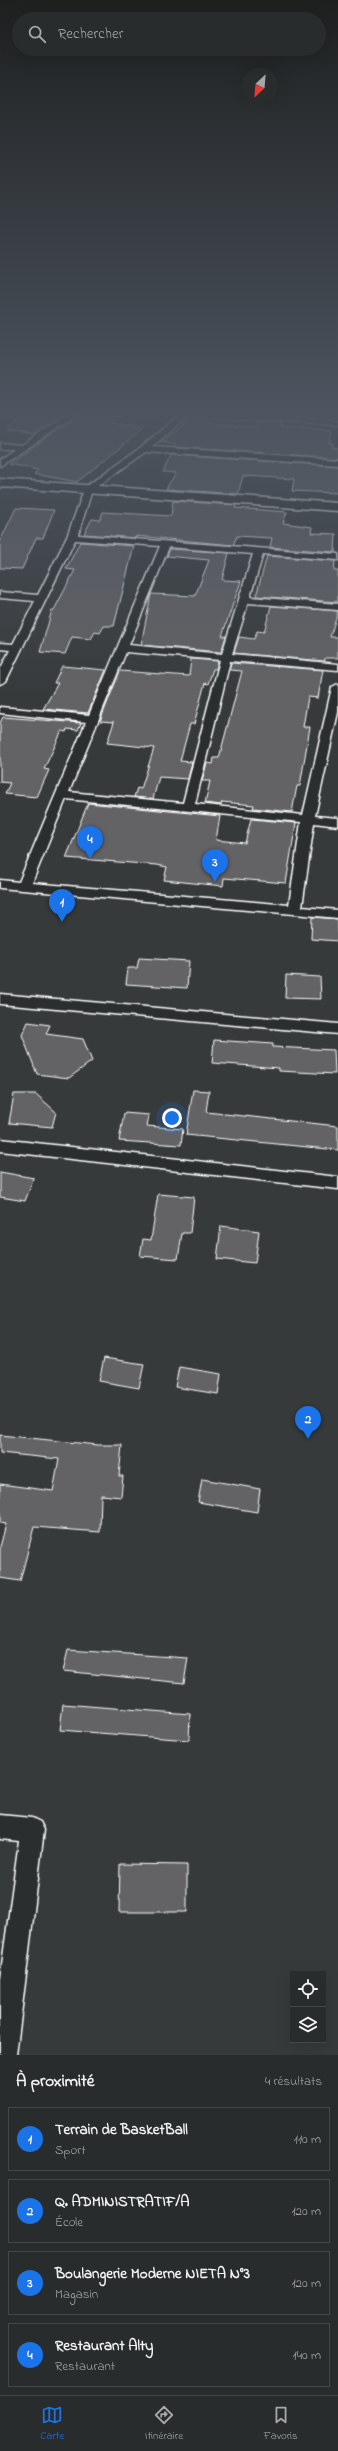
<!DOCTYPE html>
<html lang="fr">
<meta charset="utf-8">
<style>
:root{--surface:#292c2c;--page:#313434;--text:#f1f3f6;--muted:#a5a7a9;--line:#454848;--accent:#1a73e8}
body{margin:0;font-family:"Indie Flower",sans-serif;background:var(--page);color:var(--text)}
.controls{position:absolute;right:12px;bottom:12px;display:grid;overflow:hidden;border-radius:0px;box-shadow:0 4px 16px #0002}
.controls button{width:36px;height:36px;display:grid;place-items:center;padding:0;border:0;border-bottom:1px solid var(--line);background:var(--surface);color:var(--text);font:20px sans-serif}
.compass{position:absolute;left:242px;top:68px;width:36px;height:36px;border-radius:50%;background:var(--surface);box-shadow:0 4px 16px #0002;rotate:206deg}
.you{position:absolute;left:172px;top:1118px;width:14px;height:14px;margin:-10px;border:3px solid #fff;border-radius:50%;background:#1a73e8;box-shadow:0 0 0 6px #1a73e833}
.badge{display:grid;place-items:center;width:26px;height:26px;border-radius:50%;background:var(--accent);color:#fff;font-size:13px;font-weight:700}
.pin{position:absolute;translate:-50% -33px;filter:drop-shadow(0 1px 2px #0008)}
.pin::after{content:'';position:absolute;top:21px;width:14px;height:12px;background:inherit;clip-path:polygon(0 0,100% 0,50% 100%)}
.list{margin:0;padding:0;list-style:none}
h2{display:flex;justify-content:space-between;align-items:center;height:52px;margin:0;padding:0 16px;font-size:17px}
h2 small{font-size:13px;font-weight:400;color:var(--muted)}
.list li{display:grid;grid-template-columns:26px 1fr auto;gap:12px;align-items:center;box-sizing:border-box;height:64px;margin:0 8px 8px;padding:0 8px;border:1px solid var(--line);border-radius:0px}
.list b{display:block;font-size:15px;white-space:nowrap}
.list p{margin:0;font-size:13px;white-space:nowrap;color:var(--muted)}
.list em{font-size:13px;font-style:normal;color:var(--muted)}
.icon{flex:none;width:22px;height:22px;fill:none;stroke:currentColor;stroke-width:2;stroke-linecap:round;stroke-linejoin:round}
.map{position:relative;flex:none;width:338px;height:2055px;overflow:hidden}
.search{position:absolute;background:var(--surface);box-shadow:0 4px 16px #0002;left:12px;right:12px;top:12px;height:44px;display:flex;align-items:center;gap:10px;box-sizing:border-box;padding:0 14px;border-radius:22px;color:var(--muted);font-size:15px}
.sheet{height:340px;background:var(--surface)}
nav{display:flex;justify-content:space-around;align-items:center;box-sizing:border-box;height:56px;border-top:1px solid var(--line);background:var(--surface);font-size:11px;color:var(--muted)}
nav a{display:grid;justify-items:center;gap:2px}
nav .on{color:var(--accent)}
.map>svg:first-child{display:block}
</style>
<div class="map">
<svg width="338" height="2055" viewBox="0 0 338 2055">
<rect width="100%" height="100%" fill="#373a3b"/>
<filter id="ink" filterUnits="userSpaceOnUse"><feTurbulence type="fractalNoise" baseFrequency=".025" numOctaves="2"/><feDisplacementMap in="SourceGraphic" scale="8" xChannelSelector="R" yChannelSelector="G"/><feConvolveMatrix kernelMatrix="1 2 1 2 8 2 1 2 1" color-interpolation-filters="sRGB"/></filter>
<g filter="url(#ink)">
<g fill="#636465" stroke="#fff">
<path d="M26,411H70L35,435L7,431Z"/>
<path d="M84,411L122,415L111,423L143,429L77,482L34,474L38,470L9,464Z"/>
<path d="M261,411H285L283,416L260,414Z"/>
<path d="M189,421L256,427L257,422L281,423L280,428L332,431L329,443H333L331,447L338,448V458L175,447L176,445L162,442Z"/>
<path d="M171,455L338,466V493L292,491L294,479L243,476L238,494L166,489L176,473L163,472Z"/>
<path d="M173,501L236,505L235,508L287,512L283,523L312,527L311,533L336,534L335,552L270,547L272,538L237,536L233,545L136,536V538L84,534L92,519L100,520L103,512L171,516Z"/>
<path d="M16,508L54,510L43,538H36L22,569L0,568V541Z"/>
<path d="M80,542L134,546L114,626H104L100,633L95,632L91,639L72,637L65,654L40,652L52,610H54L75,570L66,569Z"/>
<path d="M170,549L229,553L222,580L241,581L222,636H226L221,652L141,645L151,594L195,596L209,560L167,556Z"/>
<path d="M267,556L335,561L334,571H338V602L256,596Z"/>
<path d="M271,606L338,611L330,637H338V658H325V661L234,653L239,637L254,639L257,631L264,632Z"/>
<path d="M191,659L218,661L216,669H213L208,684L205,683L194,724H190L180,761L192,762L188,779L159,777L153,799L134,797L137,788L141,789L154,748L107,743L114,722L100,721L120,671L189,676Z"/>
<path d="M231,663L323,670L318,698L308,697L303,727H310L300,786H297L292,812L253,808L254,805L222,802L221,805L205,803L210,781H202L207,763L213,764L214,758H219L242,671L229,670Z"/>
<path d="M62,666L106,670L88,713L43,709L58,683H54Z"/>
<path d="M3,717L81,723L78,730L67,729L66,732L62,731L44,769L49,770L37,797L5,794L10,783L0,782V723Z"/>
<path d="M88,803L220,816L216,840L245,843L251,819L296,823L286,883L224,878L223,886L164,880L167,867L157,865L66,858Z"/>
<path d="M312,917L338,919V941L311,939Z"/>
<path d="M139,958L189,961L187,988L126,984L128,968H137Z"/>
<path d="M286,975L320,977L321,999L285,998Z"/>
<path d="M28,1022L50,1025L46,1034L83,1039L92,1061L69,1078L37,1074L22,1035Z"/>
<path d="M214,1040L273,1044V1047L334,1050L335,1074L279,1071V1068L212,1063Z"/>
<path d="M193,1090L209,1091L206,1112L338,1126V1150L186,1135Z"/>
<path d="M14,1094H36L56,1112L52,1127L9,1123Z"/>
<path d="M124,1113L149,1115L147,1126L183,1129L181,1145L119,1141Z"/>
<path d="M0,1172L34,1178L25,1201L0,1197Z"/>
<path d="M158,1194L194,1197L190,1233H182L178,1259L140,1256L143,1239L151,1240Z"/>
<path d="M221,1226L259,1231L255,1263L217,1259Z"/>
<path d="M104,1358L144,1364L139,1388L99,1381Z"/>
<path d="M179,1367L221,1374L218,1394L175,1387Z"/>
<path d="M0,1435L98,1445H122L119,1476H123L121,1497L101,1495L100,1532L34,1527L20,1581L0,1578V1547L6,1524L0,1523V1484L53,1491L59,1459L0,1453Z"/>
<path d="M202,1479L260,1489L257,1512L198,1502Z"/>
<path d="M68,1650L188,1658L184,1683L63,1671Z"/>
<path d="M63,1704L190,1714L189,1740L60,1730Z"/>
<path d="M120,1864L187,1865V1912H119Z"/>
</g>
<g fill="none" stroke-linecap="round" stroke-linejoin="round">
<g stroke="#fff" stroke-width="3">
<g id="street">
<path d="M73,411H83L0,466V459L15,449H0V443L22,445Z"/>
<path d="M144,411H193L338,421V425L188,416L152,447L338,459V465L146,452L92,490L78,535L338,554V560L263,554L250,597L338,604V610L248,603L232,654L338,664V670L230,661L195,804L303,815L332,687L338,684V712L315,816L338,818V826L314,823L302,907L338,910V918L0,888V880L19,882L86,722L0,713V707L89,715L160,546L75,540L6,681L0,684V670L10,650L0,649V643L13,644L35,601L0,598V592L38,595L67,537L85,487L141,447L179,415L148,413ZM169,547L253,554L222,654L129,645ZM126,652L220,660L183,803L69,792ZM66,799L301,822L289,905L32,883Z"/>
<path d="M0,994L338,1024V1034L0,1004Z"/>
<path d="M0,1139L338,1177V1189L0,1151Z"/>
<path d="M0,1815L32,1818L40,1822L44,1830L16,2055H0V1979L19,1841L0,1839Z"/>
</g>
</g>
<g stroke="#fff" stroke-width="3">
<path id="secondary" d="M0,479L338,503V511L0,487Z"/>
</g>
<use href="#street" fill="#2a2d2e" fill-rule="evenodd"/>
<use href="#secondary" fill="#2a2d2e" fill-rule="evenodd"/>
</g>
</g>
<linearGradient id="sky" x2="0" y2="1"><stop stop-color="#1e2020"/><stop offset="0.59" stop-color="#4d5560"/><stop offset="1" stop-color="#4d5560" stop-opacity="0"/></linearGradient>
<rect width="338" height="699" fill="url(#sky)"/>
</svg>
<div class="controls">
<button><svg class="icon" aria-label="locate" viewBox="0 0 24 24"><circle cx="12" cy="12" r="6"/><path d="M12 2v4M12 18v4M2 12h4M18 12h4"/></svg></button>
<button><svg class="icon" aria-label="layers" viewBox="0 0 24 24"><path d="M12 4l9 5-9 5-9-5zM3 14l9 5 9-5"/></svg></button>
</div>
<svg class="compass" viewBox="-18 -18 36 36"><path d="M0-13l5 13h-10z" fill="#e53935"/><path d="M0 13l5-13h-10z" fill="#a5a7a9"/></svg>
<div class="you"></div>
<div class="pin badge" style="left:62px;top:922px">1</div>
<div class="pin badge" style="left:308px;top:1439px">2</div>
<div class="pin badge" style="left:215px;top:882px">3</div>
<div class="pin badge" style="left:90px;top:859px">4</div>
<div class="search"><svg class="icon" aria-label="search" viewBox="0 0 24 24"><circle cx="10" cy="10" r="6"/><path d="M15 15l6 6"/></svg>Rechercher</div>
</div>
<section class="sheet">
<h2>À proximité<small>4 résultats</small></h2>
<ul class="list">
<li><span class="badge">1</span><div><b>Terrain de BasketBall</b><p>Sport</p></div><em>110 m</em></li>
<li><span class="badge">2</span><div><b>Q. ADMINISTRATIF/A</b><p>École</p></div><em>120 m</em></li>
<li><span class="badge">3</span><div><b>Boulangerie Moderne NIETA N°3</b><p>Magasin</p></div><em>120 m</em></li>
<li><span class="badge">4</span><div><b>Restaurant Alty</b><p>Restaurant</p></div><em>140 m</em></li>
</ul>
</section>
<nav>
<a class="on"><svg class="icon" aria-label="map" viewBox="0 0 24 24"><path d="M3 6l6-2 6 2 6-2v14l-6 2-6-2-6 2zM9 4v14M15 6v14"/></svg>Carte</a>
<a><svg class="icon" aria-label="directions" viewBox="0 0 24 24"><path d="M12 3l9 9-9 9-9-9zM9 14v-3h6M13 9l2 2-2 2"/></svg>Itinéraire</a>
<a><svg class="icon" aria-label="saved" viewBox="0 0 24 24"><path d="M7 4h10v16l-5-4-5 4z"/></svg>Favoris</a>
</nav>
